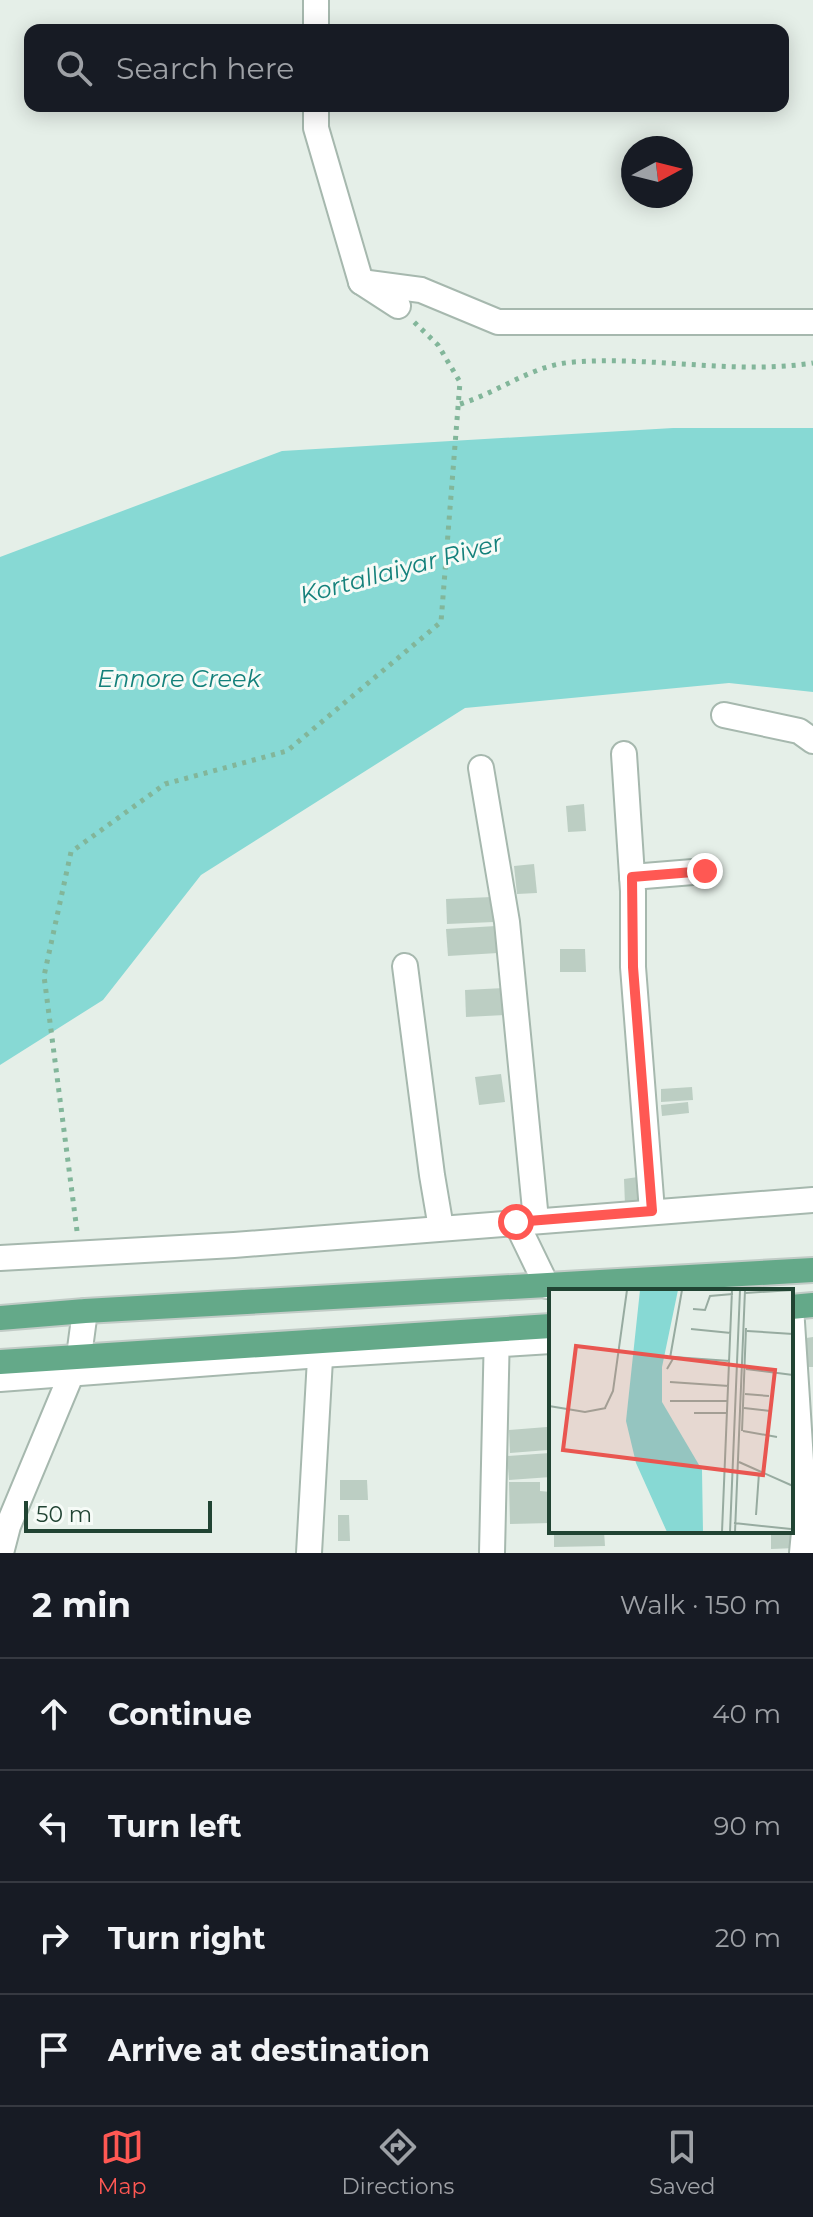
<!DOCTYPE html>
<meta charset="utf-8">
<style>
:root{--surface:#171b24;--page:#242831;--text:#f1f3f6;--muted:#9ea1a6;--line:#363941;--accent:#ff5853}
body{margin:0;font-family:Montserrat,sans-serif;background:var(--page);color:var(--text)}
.compass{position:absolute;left:621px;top:136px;width:72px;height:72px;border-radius:50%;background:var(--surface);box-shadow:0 4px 20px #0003;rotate:83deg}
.scale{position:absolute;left:24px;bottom:20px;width:188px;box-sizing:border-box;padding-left:8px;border:4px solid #214433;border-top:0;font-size:22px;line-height:28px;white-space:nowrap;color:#214433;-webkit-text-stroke:6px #f6fbf7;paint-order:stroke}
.stop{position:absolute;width:24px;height:24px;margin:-18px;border:6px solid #ff5853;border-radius:50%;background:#fff}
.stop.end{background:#ff5853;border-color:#fff;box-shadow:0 2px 8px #0008}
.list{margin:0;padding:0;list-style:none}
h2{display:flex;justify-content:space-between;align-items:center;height:104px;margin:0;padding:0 32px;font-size:34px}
h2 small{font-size:26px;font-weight:400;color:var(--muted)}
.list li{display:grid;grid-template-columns:52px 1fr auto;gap:24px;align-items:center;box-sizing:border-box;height:112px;padding:0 32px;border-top:2px solid var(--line)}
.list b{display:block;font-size:30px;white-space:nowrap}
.list em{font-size:26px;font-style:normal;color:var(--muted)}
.icon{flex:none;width:44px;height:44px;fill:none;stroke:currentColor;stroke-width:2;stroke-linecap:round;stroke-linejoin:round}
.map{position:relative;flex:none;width:813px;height:1553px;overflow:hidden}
.search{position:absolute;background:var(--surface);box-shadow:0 4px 20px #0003;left:24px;right:24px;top:24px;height:88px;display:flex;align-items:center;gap:20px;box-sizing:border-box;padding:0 28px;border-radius:16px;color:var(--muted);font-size:30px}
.sheet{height:552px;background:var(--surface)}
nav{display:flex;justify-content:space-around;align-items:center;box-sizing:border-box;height:112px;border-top:2px solid var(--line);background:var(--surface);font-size:22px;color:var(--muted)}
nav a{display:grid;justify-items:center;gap:4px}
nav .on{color:var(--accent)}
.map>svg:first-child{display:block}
</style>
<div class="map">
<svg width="813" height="1553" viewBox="0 0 813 1553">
<rect width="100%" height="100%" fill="#e5efe8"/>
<path fill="#87d9d4" d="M673,428H813V692L729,683L465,708L201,875L103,1000L0,1065V557L282,451Z"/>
<g fill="#bccec3">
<path d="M584,804L586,831L568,832L566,806Z"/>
<path d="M534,864L537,893L517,894L514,866Z"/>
<path d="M492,897L494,922L447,924L446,899Z"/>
<path d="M496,926L498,953L448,956L446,929Z"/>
<path d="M560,949H585L586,972H560Z"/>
<path d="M504,988L505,1015L466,1017L465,990Z"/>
<path d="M501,1074L505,1102L479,1105L475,1077Z"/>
<path d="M692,1087L693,1100L661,1102V1089Z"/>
<path d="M688,1102L689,1113L662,1116L661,1105Z"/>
<path d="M638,1177L640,1203L625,1205L624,1179Z"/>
<path d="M813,1337V1367H806V1338Z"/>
<path d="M547,1427L548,1450L510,1453L509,1430Z"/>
<path d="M550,1453L551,1477L509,1480L507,1456Z"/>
<path d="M340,1480H367L368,1500H340Z"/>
<path d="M509,1482H540V1491L551,1492V1523L510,1524Z"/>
<path d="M794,1511L796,1548L771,1549V1531H791V1512Z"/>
<path d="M338,1515H349L350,1541H338Z"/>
<path d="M554,1531H604L605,1546L554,1547Z"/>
</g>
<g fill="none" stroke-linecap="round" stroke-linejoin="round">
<g stroke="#a6b8ae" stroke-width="28">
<g id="minor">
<path d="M316,0V30"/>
<path d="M316,106V128L361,282L398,306"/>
<path d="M361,282L421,290L498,322H813"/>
<path d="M724,715L799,731L813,741"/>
<path d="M624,754L633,891V967L652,1211"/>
<path d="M481,768L507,922L536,1220"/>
<path d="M632,877L705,871"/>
<path d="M405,966L432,1175L441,1228"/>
<path d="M516,1222L547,1286"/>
<path d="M0,1258L234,1245L813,1200"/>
<path d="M791,1307L805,1522L802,1553"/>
<path d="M0,1379L320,1355L551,1341"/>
<path d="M1,1553L8,1526L79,1356L85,1311"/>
<path d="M309,1553L321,1341"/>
<path d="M492,1553L497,1330"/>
</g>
</g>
<g stroke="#c1cbc6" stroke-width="28">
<g id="major">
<path d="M791,1307L813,1305"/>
<path d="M0,1318L85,1311L813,1270"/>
<path d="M0,1362L551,1326"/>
</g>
</g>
<g stroke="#82b69a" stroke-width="5" stroke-dasharray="4 6" stroke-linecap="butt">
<path d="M460,404C500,392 531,365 574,362C654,356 734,375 813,363"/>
<path d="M77,1231L44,976L71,852L165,784L287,751L441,622L460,382L438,345L413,321"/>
</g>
<use href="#minor" stroke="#fff" stroke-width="24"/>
<use href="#major" stroke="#64a989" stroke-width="24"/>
</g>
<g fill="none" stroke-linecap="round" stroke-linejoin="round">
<path stroke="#ff5853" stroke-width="10" d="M516,1222L652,1211L633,967L632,877L705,871"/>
</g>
<g text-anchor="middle" stroke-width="6" stroke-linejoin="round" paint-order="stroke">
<g font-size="24" font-style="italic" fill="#14817b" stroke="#f6fbf7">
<text transform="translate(401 569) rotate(-15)" y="8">Kortallaiyar River</text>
<text x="179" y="687">Ennore Creek</text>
</g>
</g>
<g transform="translate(549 1289)">
<rect width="244" height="244" fill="#e5efe8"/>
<path d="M91,1H129L113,78V113L153,181L154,243H118L87,174L77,132Z" fill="#87d9d4"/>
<path fill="none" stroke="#97aba0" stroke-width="2" d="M196,4L244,1M144,20L156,21L161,7L184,5M142,40L182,44M198,42L244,45M121,69L133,1M118,80L125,68L181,72M197,80L244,86M121,93L180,97M196,105L220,107M121,112H179M0,117L36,123L57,119M56,119L64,102L78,1M195,119L221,122M145,124H178M193,142L197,39M194,142L228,148M190,173L244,197M207,226L210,184M185,234L242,240M173,243L183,1M181,243L191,1M186,243L196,1"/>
<path fill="#e95650" fill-opacity="0.15" stroke="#e95650" stroke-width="4" d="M27,57L226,81L214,186L14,161Z"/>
<rect width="244" height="244" fill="none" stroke="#214433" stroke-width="4"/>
</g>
</svg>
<svg class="compass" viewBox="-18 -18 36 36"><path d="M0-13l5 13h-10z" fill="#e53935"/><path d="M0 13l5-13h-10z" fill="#9ea1a6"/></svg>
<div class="scale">50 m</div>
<div class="stop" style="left:516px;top:1222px"></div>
<div class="stop end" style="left:705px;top:871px"></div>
<div class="search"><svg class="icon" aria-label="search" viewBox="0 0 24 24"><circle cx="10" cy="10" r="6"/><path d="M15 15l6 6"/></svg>Search here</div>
</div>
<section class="sheet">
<h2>2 min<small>Walk · 150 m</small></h2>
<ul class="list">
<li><svg class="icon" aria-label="ahead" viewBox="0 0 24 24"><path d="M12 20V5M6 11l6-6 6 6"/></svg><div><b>Continue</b></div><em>40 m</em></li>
<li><svg class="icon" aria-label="left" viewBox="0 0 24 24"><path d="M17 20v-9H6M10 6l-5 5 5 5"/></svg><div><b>Turn left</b></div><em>90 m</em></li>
<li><svg class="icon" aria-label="right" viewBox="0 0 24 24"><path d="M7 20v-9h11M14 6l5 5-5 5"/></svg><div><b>Turn right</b></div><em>20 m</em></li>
<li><svg class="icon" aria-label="arrive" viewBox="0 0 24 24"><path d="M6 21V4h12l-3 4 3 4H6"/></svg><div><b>Arrive at destination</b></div></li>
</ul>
</section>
<nav>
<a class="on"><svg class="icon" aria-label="map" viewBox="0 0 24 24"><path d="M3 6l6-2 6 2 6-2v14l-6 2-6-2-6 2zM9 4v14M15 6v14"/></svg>Map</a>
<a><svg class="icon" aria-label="directions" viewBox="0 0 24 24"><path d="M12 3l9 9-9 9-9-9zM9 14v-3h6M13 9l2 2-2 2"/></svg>Directions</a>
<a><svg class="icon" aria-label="saved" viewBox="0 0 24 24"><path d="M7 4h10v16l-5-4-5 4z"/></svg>Saved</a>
</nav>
